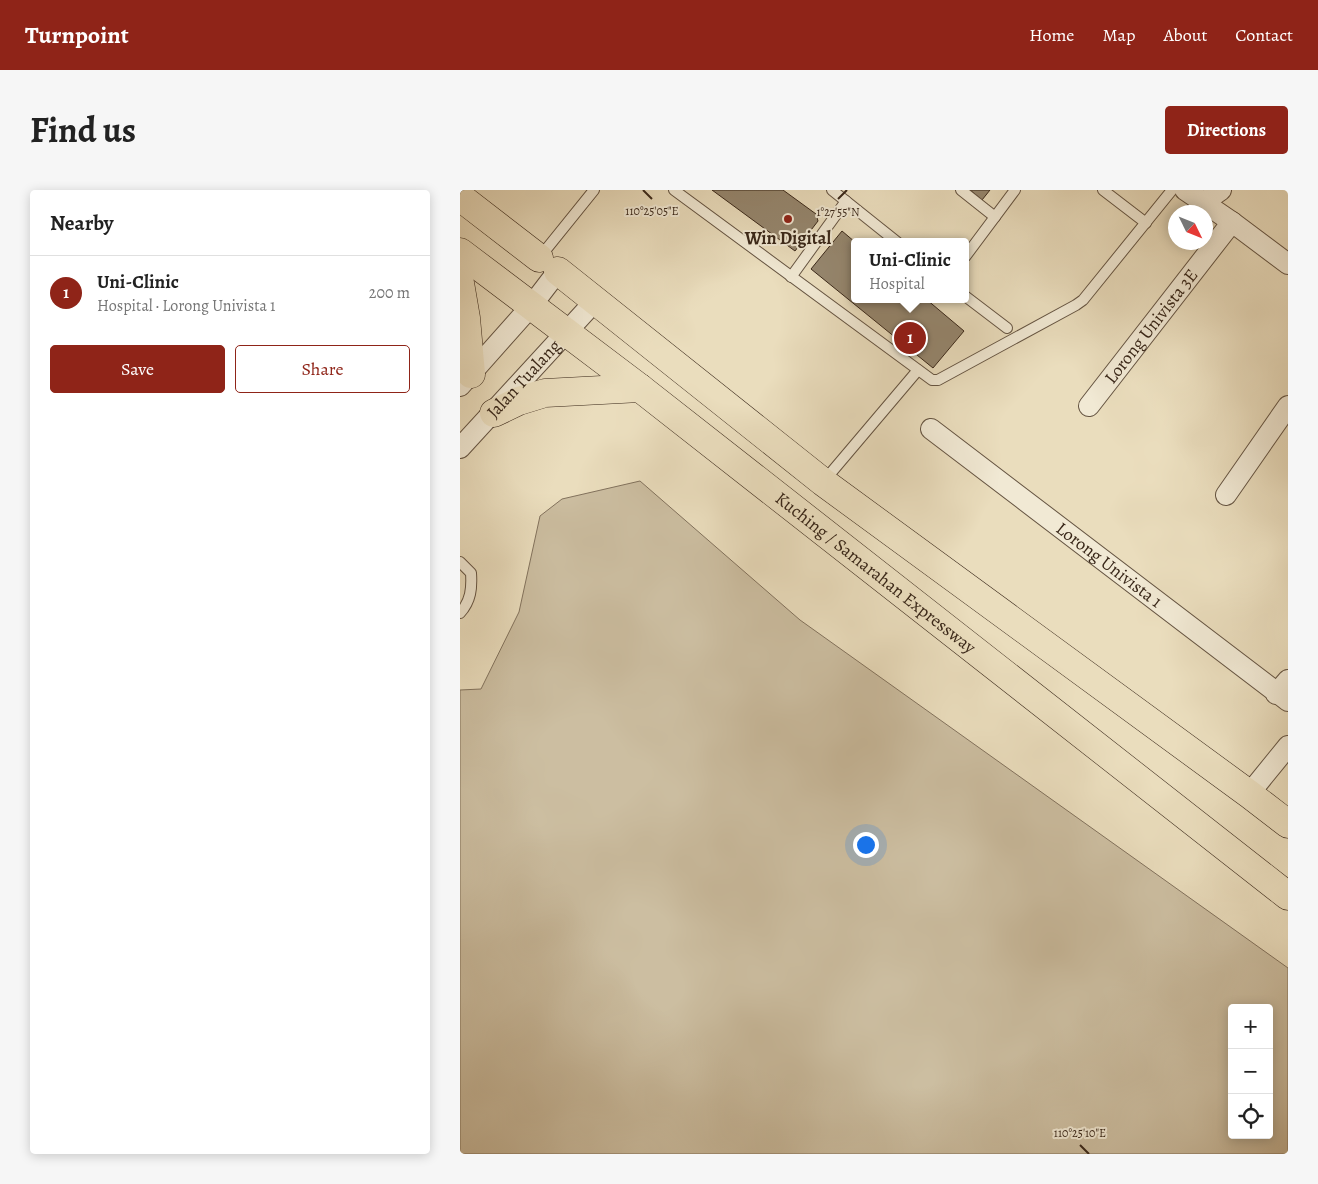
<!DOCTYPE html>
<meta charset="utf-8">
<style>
:root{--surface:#fff;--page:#f6f6f6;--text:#222;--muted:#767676;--line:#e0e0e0;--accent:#8f2418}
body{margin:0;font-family:Alegreya,serif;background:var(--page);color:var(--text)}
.controls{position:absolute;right:15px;bottom:15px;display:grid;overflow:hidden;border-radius:5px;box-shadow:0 2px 12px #0003}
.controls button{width:45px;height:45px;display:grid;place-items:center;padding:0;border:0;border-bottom:1px solid var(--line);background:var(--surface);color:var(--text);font:25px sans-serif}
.compass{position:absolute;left:708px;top:15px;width:45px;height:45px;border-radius:50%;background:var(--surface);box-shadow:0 2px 12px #0003;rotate:133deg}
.you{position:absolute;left:405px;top:654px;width:18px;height:18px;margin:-12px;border:4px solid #fff;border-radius:50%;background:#1a73e8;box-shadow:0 0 0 8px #1a73e833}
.badge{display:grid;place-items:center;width:32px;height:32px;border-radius:50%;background:var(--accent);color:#fff;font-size:16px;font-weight:700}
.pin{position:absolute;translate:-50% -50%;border:2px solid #fff;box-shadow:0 1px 5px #0006}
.popup{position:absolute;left:391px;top:48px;width:118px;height:65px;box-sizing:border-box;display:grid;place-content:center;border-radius:5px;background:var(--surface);filter:drop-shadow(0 1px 4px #0005);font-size:16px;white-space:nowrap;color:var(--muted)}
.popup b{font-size:19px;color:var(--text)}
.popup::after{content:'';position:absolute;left:50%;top:100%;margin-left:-10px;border:10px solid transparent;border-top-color:var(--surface)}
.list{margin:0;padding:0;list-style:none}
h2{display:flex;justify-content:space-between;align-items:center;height:65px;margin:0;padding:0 20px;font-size:21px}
h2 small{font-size:16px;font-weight:400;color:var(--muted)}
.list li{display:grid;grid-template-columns:32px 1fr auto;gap:15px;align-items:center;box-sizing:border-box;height:75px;padding:0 20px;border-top:1px solid var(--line)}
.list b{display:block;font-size:19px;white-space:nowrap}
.list p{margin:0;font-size:16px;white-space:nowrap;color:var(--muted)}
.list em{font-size:16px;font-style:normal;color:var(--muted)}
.actions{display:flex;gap:10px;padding:15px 20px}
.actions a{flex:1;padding:11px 0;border:1px solid var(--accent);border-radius:5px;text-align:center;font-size:18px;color:var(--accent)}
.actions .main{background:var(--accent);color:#fff}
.icon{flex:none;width:28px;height:28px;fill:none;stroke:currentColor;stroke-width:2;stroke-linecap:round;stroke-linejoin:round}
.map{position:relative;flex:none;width:828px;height:964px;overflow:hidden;border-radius:5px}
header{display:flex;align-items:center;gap:30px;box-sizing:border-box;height:70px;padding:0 25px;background:var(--accent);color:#fff}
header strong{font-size:24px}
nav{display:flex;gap:28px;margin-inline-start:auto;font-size:18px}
.intro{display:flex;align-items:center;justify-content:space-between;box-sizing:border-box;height:120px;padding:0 30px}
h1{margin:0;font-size:35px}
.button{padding:12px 22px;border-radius:5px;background:var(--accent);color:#fff;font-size:18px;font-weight:700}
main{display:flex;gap:30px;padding:0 30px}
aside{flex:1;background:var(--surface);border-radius:5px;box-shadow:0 2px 12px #0003}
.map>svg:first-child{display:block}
</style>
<header>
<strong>Turnpoint</strong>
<nav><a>Home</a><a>Map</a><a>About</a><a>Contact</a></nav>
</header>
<div class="intro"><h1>Find us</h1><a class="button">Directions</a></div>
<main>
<aside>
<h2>Nearby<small></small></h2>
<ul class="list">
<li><span class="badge">1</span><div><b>Uni-Clinic</b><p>Hospital · Lorong Univista 1</p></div><em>200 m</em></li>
</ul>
<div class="actions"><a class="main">Save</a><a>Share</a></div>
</aside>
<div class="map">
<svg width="828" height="964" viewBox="0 0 828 964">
<rect width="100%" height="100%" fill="#eaddbd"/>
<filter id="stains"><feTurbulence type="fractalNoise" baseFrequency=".004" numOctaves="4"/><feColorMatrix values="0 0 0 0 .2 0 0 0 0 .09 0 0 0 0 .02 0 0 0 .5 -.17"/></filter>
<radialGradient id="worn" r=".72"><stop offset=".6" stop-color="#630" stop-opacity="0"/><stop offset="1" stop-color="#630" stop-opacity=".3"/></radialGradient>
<path fill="#ccbea1" stroke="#82725d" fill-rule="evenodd" d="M180,291L340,430L828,778V964H0V500L21,499L59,422L80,326L102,309ZM772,818H809V945H772Z"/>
<g fill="#95866e" stroke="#392719">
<path d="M252,0H323L356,24L358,31L335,61Z"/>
<path d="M510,0H530L522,10Z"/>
<path d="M382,41L395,52V109H466L504,141L473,178L351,79Z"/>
</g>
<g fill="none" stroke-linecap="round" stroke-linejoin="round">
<g stroke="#655442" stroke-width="12">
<g id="service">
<path d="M214,0L472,190H478L616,115L623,110L712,0"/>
<path d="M372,0L437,52"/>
<path d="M501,0L535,27"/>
<path d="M643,0L686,33"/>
<path d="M80,67L134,0"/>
<path d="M505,67L555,0"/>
<path d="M331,87L386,11"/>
<path d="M505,106L547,138"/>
<path d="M364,291L458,180"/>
<path d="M0,372L11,383C12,398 11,411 0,423"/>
</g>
</g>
<g stroke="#655442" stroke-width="22">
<g id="minor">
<path d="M725,0L772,32L828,74"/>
<path d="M744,12L761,0"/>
<path d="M0,196L72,115L98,81"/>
<path id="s1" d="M629,216L772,32"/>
<path id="s2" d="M471,239L828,511"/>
<path id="s3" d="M0,258L135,111"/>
<path d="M766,305L828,216"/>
<path d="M816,504L828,490"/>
<path d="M789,604L828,556"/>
</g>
</g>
<g stroke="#392719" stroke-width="29">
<g id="trunk">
<path d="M0,7L79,68"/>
<path id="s4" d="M0,62L180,198L828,706"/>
<path d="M98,81L363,292L789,604L828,634"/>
<path d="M0,93L6,128L11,184"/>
<path d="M34,223L59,211L85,203L180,198"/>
</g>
</g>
<use href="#service" stroke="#f1e9d4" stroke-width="10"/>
<use href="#minor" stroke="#f1e9d4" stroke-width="20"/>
<use href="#trunk" stroke="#eaddbd" stroke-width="28"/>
</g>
<path fill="none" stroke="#392719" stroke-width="2" d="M183,0L192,9M378,9L387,0M620,955L629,964"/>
<circle fill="#8f2418" stroke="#f1e9d4" stroke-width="2" cx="328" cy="29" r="5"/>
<g text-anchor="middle" stroke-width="4" stroke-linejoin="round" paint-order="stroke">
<g font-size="18" font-weight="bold" fill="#392719" stroke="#f1e9d4">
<text x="328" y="54">Win Digital</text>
</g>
<g font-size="18" fill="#392719" stroke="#f1e9d4">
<text dy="6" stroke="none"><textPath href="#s1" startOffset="101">Lorong Univista 3E</textPath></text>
<text dy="6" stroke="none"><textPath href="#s3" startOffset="94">Jalan Tualang</textPath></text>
<text dy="6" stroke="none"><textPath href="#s2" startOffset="224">Lorong Univista 1</textPath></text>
<text dy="6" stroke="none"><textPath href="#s4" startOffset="525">Kuching / Samarahan Expressway</textPath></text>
</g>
</g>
<g font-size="12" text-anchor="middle" fill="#392719" stroke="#f1e9d4" stroke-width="4" stroke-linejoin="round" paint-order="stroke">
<text x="192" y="25">110°25'05"E</text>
<text x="378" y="26">1°27'55"N</text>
<text x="620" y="947">110°25'10"E</text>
</g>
<rect width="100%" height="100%" filter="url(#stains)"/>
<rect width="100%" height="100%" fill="url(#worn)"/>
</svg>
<div class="controls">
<button>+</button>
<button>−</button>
<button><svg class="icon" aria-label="locate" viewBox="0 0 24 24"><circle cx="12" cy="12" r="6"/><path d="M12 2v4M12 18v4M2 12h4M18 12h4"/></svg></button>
</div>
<svg class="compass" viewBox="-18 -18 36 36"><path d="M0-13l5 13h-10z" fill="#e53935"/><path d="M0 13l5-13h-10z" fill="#767676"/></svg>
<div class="you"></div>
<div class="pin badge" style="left:450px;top:148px">1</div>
<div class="popup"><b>Uni-Clinic</b>Hospital</div>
</div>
</main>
